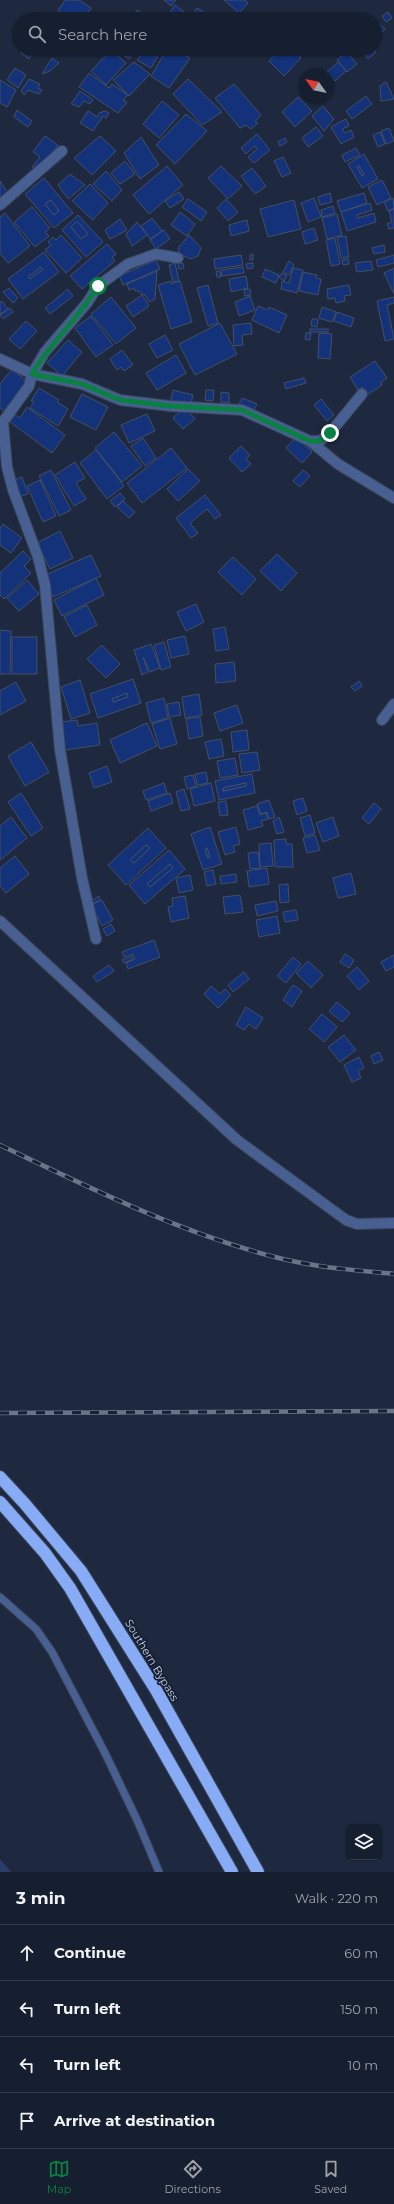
<!DOCTYPE html>
<meta charset="utf-8">
<style>
:root{--surface:#161f2f;--page:#1f2737;--text:#f1f3f6;--muted:#9ea2aa;--line:#353d4b;--accent:#0b8043}
body{margin:0;font-family:Montserrat,sans-serif;background:var(--page);color:var(--text)}
.controls{position:absolute;right:12px;bottom:12px;display:grid;overflow:hidden;border-radius:6px;box-shadow:0 1px 3px #0004}
.controls button{width:36px;height:36px;display:grid;place-items:center;padding:0;border:0;border-bottom:1px solid var(--line);background:var(--surface);color:var(--text);font:20px sans-serif}
.compass{position:absolute;left:298px;top:68px;width:36px;height:36px;border-radius:50%;background:var(--surface);box-shadow:0 1px 3px #0004;rotate:303deg}
.stop{position:absolute;width:12px;height:12px;margin:-9px;border:3px solid #0b8043;border-radius:50%;background:#fff}
.stop.end{background:#0b8043;border-color:#fff;box-shadow:0 1px 4px #0008}
.list{margin:0;padding:0;list-style:none}
h2{display:flex;justify-content:space-between;align-items:center;height:52px;margin:0;padding:0 16px;font-size:17px}
h2 small{font-size:13px;font-weight:400;color:var(--muted)}
.list li{display:grid;grid-template-columns:26px 1fr auto;gap:12px;align-items:center;box-sizing:border-box;height:56px;padding:0 16px;border-top:1px solid var(--line)}
.list b{display:block;font-size:15px;white-space:nowrap}
.list em{font-size:13px;font-style:normal;color:var(--muted)}
.icon{flex:none;width:22px;height:22px;fill:none;stroke:currentColor;stroke-width:2;stroke-linecap:round;stroke-linejoin:round}
.map{position:relative;flex:none;width:394px;height:1872px;overflow:hidden}
.search{position:absolute;background:var(--surface);box-shadow:0 1px 3px #0004;left:12px;right:12px;top:12px;height:44px;display:flex;align-items:center;gap:10px;box-sizing:border-box;padding:0 14px;border-radius:22px;color:var(--muted);font-size:15px}
.sheet{height:276px;background:var(--surface)}
nav{display:flex;justify-content:space-around;align-items:center;box-sizing:border-box;height:56px;border-top:1px solid var(--line);background:var(--surface);font-size:11px;color:var(--muted)}
nav a{display:grid;justify-items:center;gap:2px}
nav .on{color:var(--accent)}
.map>svg:first-child{display:block}
</style>
<div class="map">
<svg width="394" height="1872" viewBox="0 0 394 1872">
<rect width="100%" height="100%" fill="#1e293f"/>
<path fill="#283d68" d="M0,1859L11,1872H0Z"/>
<g fill="#14327a" stroke="#434f67" fill-rule="evenodd">
<path d="M65,0H79L91,8L84,19H71L58,11Z"/>
<path d="M164,0H176L171,6Z"/>
<path d="M224,0H245L248,3L239,13Z"/>
<path d="M175,5L187,14L183,19H174L168,15Z"/>
<path d="M197,8L215,19H191Z"/>
<path d="M137,10L146,16L144,19H131Z"/>
<path d="M388,12L392,18L386,22L382,16Z"/>
<path d="M247,13L253,19H241Z"/>
<path d="M375,23L377,25L378,23L385,29L379,35L375,32Z"/>
<path d="M24,49H34L29,59L21,53Z"/>
<path d="M114,49H135L129,59Z"/>
<path d="M145,49H162L151,68L137,60Z"/>
<path d="M167,49H175L190,58L169,88L151,76Z"/>
<path d="M280,49H292L301,58L284,76L269,61Z"/>
<path d="M361,49H373L376,52L368,59Z"/>
<path d="M111,50L126,63L106,85L91,71Z"/>
<path d="M347,52L357,64L347,72L337,60Z"/>
<path d="M52,58L59,63L50,71L42,74Z"/>
<path d="M134,62L150,74L129,96L113,80Z"/>
<path d="M338,62L346,71L335,81L327,72Z"/>
<path d="M15,68L26,75L18,88L7,80Z"/>
<path d="M315,69L319,74H309Z"/>
<path d="M89,73L109,88L112,84L128,95L123,100L127,102L118,113L79,87Z"/>
<path d="M328,76L333,82L328,85Z"/>
<path d="M29,79L40,84L38,88L42,90L39,94L28,90L24,95L21,91Z"/>
<path d="M188,79L222,112L202,125L173,94Z"/>
<path d="M0,80L16,90L7,107L0,103Z"/>
<path d="M386,82L394,99L381,101L380,86Z"/>
<path d="M234,84L261,115L255,122L258,123L251,129L246,125L240,128L215,98Z"/>
<path d="M80,91L93,100L90,104L84,101L79,107L71,104Z"/>
<path d="M366,96L372,104L352,119L346,111Z"/>
<path d="M298,97L312,111L295,127L282,112Z"/>
<path d="M162,101L179,115L159,138L143,124Z"/>
<path d="M323,106L334,119L324,131L312,116Z"/>
<path d="M17,110L32,121L28,127L14,117Z"/>
<path d="M88,111L97,117L99,113L105,111L109,113L106,118L103,116L93,131L80,123Z"/>
<path d="M186,114L207,131L175,164L156,145Z"/>
<path d="M346,119L349,126L342,129L345,133L351,130L354,137L341,144L331,127Z"/>
<path d="M316,127L323,136L308,147L302,138Z"/>
<path d="M389,128L394,141L386,144L381,131Z"/>
<path d="M380,132L385,144L378,147L373,135Z"/>
<path d="M257,134L270,150L254,163L248,157L257,149L255,146L246,154L241,148Z"/>
<path d="M45,136L58,145L47,162L38,168L32,167L40,157L33,152Z"/>
<path d="M100,136L116,151L92,175L74,158Z"/>
<path d="M141,137L159,165L140,179L124,153Z"/>
<path d="M285,138L287,142L280,146L278,142Z"/>
<path d="M356,148L360,155L345,162L342,155Z"/>
<path d="M364,154L378,179L362,188L348,164ZM359,166L364,175L362,176L357,167Z"/>
<path d="M283,157L291,173L282,177L274,161Z"/>
<path d="M125,161L135,174L120,184L111,173Z"/>
<path d="M167,166L183,185L149,214L133,195Z"/>
<path d="M221,166L242,186L228,199L208,178Z"/>
<path d="M359,166L364,175L362,176L357,167Z"/>
<path d="M252,168L266,186L255,194L241,176Z"/>
<path d="M106,171L122,190L112,201L93,184Z"/>
<path d="M70,174L85,185L68,199L58,185Z"/>
<path d="M44,178L73,213L54,228L25,194ZM51,200L59,211L54,215L45,204Z"/>
<path d="M382,180L391,198L377,205L368,187Z"/>
<path d="M0,181L9,195L0,199Z"/>
<path d="M90,184L108,203L93,220L72,201Z"/>
<path d="M179,192L184,199L170,208L165,201Z"/>
<path d="M330,193L332,202L320,205L318,197Z"/>
<path d="M364,193L367,203L341,212L337,201Z"/>
<path d="M314,198L321,217L308,222L301,203Z"/>
<path d="M393,198L394,208L388,211L384,202Z"/>
<path d="M188,199L207,212L201,221L182,207Z"/>
<path d="M226,199L238,212L228,221L217,208Z"/>
<path d="M51,200L59,211L54,215L45,204Z"/>
<path d="M294,200L301,229L268,237L260,209Z"/>
<path d="M370,203L372,210L357,215L358,218L374,213L376,222L347,231L341,212Z"/>
<path d="M333,206L335,213L322,217L321,210Z"/>
<path d="M32,207L50,228L45,232L49,236L35,247L14,222Z"/>
<path d="M394,209V228L389,229L387,224L392,222L389,211Z"/>
<path d="M180,212L195,224L187,236L171,225Z"/>
<path d="M5,213L30,246L8,263L0,253V217Z"/>
<path d="M337,214L342,235L327,239L322,218Z"/>
<path d="M78,215L103,242L86,257L62,230ZM77,221L88,234L81,239L71,227Z"/>
<path d="M152,218L162,231L150,239L141,226Z"/>
<path d="M120,219L127,230L110,239L105,230Z"/>
<path d="M247,220L249,231L231,236L229,225Z"/>
<path d="M77,221L88,234L81,239L71,227Z"/>
<path d="M137,222L147,235L132,246L126,234Z"/>
<path d="M314,228L318,240L305,244L302,232Z"/>
<path d="M164,230L170,239L156,249L150,240Z"/>
<path d="M61,235L82,258L66,273L45,250L51,245L48,242L53,237L56,240Z"/>
<path d="M189,235L201,248L198,256L190,259L178,253L179,247Z"/>
<path d="M346,236L349,257L341,258L337,237Z"/>
<path d="M335,238L340,264L331,266L326,240Z"/>
<path d="M107,244L116,254L112,257L115,261L82,289L70,276Z"/>
<path d="M384,245L385,252L374,254L372,248Z"/>
<path d="M44,252L59,272L23,299L8,279ZM41,267L43,269L30,279L28,277Z"/>
<path d="M253,254V260H250V255Z"/>
<path d="M241,255L243,265L215,269L214,259Z"/>
<path d="M394,255V263L378,267L376,260Z"/>
<path d="M348,259L349,264L343,265L342,260Z"/>
<path d="M156,260L160,269L123,285L119,276Z"/>
<path d="M289,261L294,265L289,275L283,272Z"/>
<path d="M371,261L373,270L357,272L355,263Z"/>
<path d="M175,263L179,281L173,282L169,265Z"/>
<path d="M183,263L184,268L179,269L178,264Z"/>
<path d="M253,263V268L247,269L246,264Z"/>
<path d="M41,267L43,269L30,279L28,277Z"/>
<path d="M243,267L244,273L222,276L221,270Z"/>
<path d="M293,268L303,270L297,293L281,289L282,281L289,283Z"/>
<path d="M394,268V294L384,273Z"/>
<path d="M265,269L279,275L276,283L262,277Z"/>
<path d="M157,271L155,299L149,302L145,295L141,294L139,291H135L134,288L129,290L127,284Z"/>
<path d="M216,271H220L221,277H217Z"/>
<path d="M303,272L317,275L316,278L321,279L318,295L299,291Z"/>
<path d="M282,273L287,276L284,281L279,277Z"/>
<path d="M246,276L248,288L231,292L229,279Z"/>
<path d="M171,281V284L180,281L192,322L171,329L158,285Z"/>
<path d="M208,285L218,323L208,326L197,288Z"/>
<path d="M349,285L351,295L344,296L345,301L336,303L335,298L328,299L327,289Z"/>
<path d="M9,288L18,298L13,303L3,292Z"/>
<path d="M68,289L73,296L50,314L45,308Z"/>
<path d="M250,289L251,295L245,296L244,290Z"/>
<path d="M142,295L149,306L133,317L126,306Z"/>
<path d="M250,296L255,310L239,316L235,302Z"/>
<path d="M111,297L136,328L116,344L91,314Z"/>
<path d="M394,297V303L387,305L394,339L385,341L377,301Z"/>
<path d="M2,301L8,309L0,314V302Z"/>
<path d="M258,306L268,310L269,307L287,315L279,333L252,320Z"/>
<path d="M322,307L336,312L332,322L319,318Z"/>
<path d="M10,308L13,312L3,319L0,315Z"/>
<path d="M337,312L354,318L351,327L334,321Z"/>
<path d="M91,316L113,345L96,357L75,328Z"/>
<path d="M312,319H318L317,327L311,326Z"/>
<path d="M26,321L37,331L20,349L9,339Z"/>
<path d="M220,323L237,354L195,375L179,344Z"/>
<path d="M251,323L252,334L242,335L243,345L234,346L233,325Z"/>
<rect x="310" y="329" width="18" height="3"/>
<path d="M306,333H311L310,340L305,339Z"/>
<path d="M319,333L332,334L330,359L318,358Z"/>
<path d="M165,335L173,350L157,358L149,344Z"/>
<path d="M68,340L82,352L62,376L47,363Z"/>
<path d="M122,350L133,365L124,371L121,367L117,370L110,359Z"/>
<path d="M176,355L186,373L157,390L146,373Z"/>
<path d="M375,361L387,378L381,382L382,385L367,395L362,387L358,390L350,377Z"/>
<path d="M12,369L27,382L4,411L0,408V384Z"/>
<path d="M304,378L306,383L286,389L284,383Z"/>
<path d="M39,388L59,400L57,402L68,409L58,426L30,408L34,402L31,401Z"/>
<path d="M173,390L193,395L191,403L185,402L184,406L170,403Z"/>
<path d="M206,390H214L213,401L205,400Z"/>
<path d="M221,392L229,393V403L221,402Z"/>
<path d="M82,394L108,407L96,430L70,417Z"/>
<path d="M242,398L257,404L253,412L238,406Z"/>
<path d="M321,399L334,415L327,421L314,405Z"/>
<path d="M27,407L65,435L52,453L10,422L15,415L20,418Z"/>
<path d="M185,407L195,419L183,429L173,418Z"/>
<path d="M147,414L155,431L129,443L121,425Z"/>
<path d="M114,432L142,466L122,482L95,448Z"/>
<path d="M296,437L312,452L302,463L286,448Z"/>
<path d="M143,438L156,458L145,466L131,446Z"/>
<path d="M241,446L250,455L246,459L251,464L242,472L229,458Z"/>
<path d="M171,448L187,468L142,503L127,483Z"/>
<path d="M96,450L124,486L107,499L80,463Z"/>
<path d="M75,462L85,478L76,483L86,499L74,506L55,475Z"/>
<path d="M188,469L200,481L178,501L167,489Z"/>
<path d="M51,470L71,510L59,516L39,476Z"/>
<path d="M303,470L310,476L300,487L293,481Z"/>
<path d="M22,477L28,494L18,497L12,481Z"/>
<path d="M40,480L56,516L43,522L27,486Z"/>
<path d="M120,493L125,499L115,507L110,501Z"/>
<path d="M205,495L221,515L215,519L207,509L190,523L198,533L191,538L176,518Z"/>
<path d="M123,501L135,512L129,518L117,507Z"/>
<path d="M3,524L22,538L11,553L0,545V528Z"/>
<path d="M60,531L73,558L50,569L37,543Z"/>
<path d="M23,551L31,559L24,566L31,573L4,599L0,595V573Z"/>
<path d="M277,554L297,573L281,591L260,571Z"/>
<path d="M91,555L101,576L53,597L43,576Z"/>
<path d="M233,557L256,579L242,595L218,572Z"/>
<path d="M96,578L104,595L62,616L54,600Z"/>
<path d="M27,580L39,594L19,611L7,598Z"/>
<path d="M196,604L204,622L186,631L177,612Z"/>
<path d="M87,605L97,625L75,637L64,617Z"/>
<path d="M225,627L229,649L216,651L213,629Z"/>
<path d="M0,630L11,631L10,674H0Z"/>
<path d="M185,636L189,654L171,658L167,640Z"/>
<rect x="12" y="637" width="25" height="37"/>
<path d="M164,642L171,667L161,670L154,645Z"/>
<path d="M151,644L160,668L150,672L143,657L148,672L142,675L134,650Z"/>
<path d="M102,645L120,664L106,678L87,659Z"/>
<path d="M234,662L236,681L216,683L215,664Z"/>
<path d="M133,679L141,703L98,718L90,694ZM127,693L128,697L113,702L112,699Z"/>
<path d="M80,680L90,713L71,719L61,687Z"/>
<path d="M359,681L362,686L355,691L351,687Z"/>
<path d="M16,682L26,701L0,715V691Z"/>
<path d="M127,693L128,697L113,702L112,699Z"/>
<path d="M199,694L202,715L185,718L182,697Z"/>
<path d="M164,698L168,718L151,723L146,703Z"/>
<path d="M179,702L181,715L169,717L167,704Z"/>
<path d="M237,705L243,723L220,731L214,713Z"/>
<path d="M200,717L203,736L189,739L186,719Z"/>
<path d="M170,718L177,744L160,749L152,724Z"/>
<path d="M77,720L78,726L97,723L100,745L65,750L61,722Z"/>
<path d="M147,723L157,746L120,763L110,740Z"/>
<path d="M247,730L249,750L233,752L231,732Z"/>
<path d="M221,739L224,756L209,759L205,742Z"/>
<path d="M31,742L49,772L25,786L8,756Z"/>
<path d="M257,752L260,770L242,773L239,754Z"/>
<path d="M235,758L238,775L220,778L217,761Z"/>
<path d="M107,766L112,782L94,788L89,773Z"/>
<path d="M206,772L208,783L197,785L195,774Z"/>
<path d="M252,774L255,793L219,800L215,781ZM246,783V786L223,791V788Z"/>
<path d="M193,775L196,786L187,789L184,777Z"/>
<path d="M164,783L167,793L146,800L143,791Z"/>
<path d="M211,783L215,801L194,806L190,789Z"/>
<path d="M246,783V786L223,791V788Z"/>
<path d="M184,789L190,809L181,811L176,792Z"/>
<path d="M21,793L43,828L31,836L8,802Z"/>
<path d="M170,793L173,803L151,811L148,801Z"/>
<path d="M303,798L307,811L297,815L293,801Z"/>
<path d="M269,800L275,817L269,819L267,812L261,814L257,804Z"/>
<path d="M226,801L228,815L220,816L218,802Z"/>
<path d="M374,803L381,809L369,824L362,818Z"/>
<path d="M257,806L260,815L266,813L268,819L261,821L263,826L248,830L243,810Z"/>
<path d="M310,815L315,833L305,836L300,818Z"/>
<path d="M11,817L27,838L0,860V826Z"/>
<path d="M279,817L284,832L277,834L273,821Z"/>
<path d="M333,817L339,836L323,842L316,823Z"/>
<path d="M210,827L222,864L203,870L191,834ZM207,848L210,857L208,858L205,849Z"/>
<path d="M236,827L240,844L233,846L235,852L225,855L218,832Z"/>
<path d="M148,828L166,848L126,885L108,865ZM146,845L150,848L134,863L130,860Z"/>
<path d="M315,835L320,850L307,853L303,838Z"/>
<path d="M286,839V844H292L293,867H275L274,840Z"/>
<path d="M271,843L273,866L260,867L259,844Z"/>
<path d="M146,845L150,848L134,863L130,860Z"/>
<path d="M207,848L210,857L208,858L205,849Z"/>
<path d="M169,850L185,869L145,904L129,885ZM170,864L173,868L150,887L147,884Z"/>
<path d="M258,852L260,868L250,869L248,853Z"/>
<path d="M15,856L29,874L6,893L0,886V868Z"/>
<path d="M170,864L173,868L150,887L147,884Z"/>
<path d="M267,868L269,884L249,887L247,871Z"/>
<path d="M213,870L216,884L207,886L204,872Z"/>
<path d="M351,873L356,894L338,898L333,878Z"/>
<path d="M236,874L237,882L221,884L220,876Z"/>
<path d="M190,875L193,890L179,893L176,878Z"/>
<path d="M288,884L289,902L280,903L279,885Z"/>
<path d="M240,895L243,912L225,914L223,897Z"/>
<path d="M99,896L100,899L91,905L89,902Z"/>
<path d="M185,896L189,918L171,922L168,907L173,906L172,898Z"/>
<path d="M102,900L113,920L102,926L91,905Z"/>
<path d="M276,901L278,911L257,916L255,905Z"/>
<path d="M296,910L298,920L285,922L283,912Z"/>
<path d="M277,916L280,933L259,937L256,920Z"/>
<path d="M111,924L115,931L107,936L103,929Z"/>
<path d="M154,940L160,957L128,969L126,963L135,959L133,954L124,957L122,952Z"/>
<path d="M345,954L354,960L349,968L340,962Z"/>
<path d="M394,955V967L386,971L381,962Z"/>
<path d="M132,956L133,959L124,963L122,960Z"/>
<path d="M293,957L301,964L286,983L277,976Z"/>
<path d="M308,961L323,975L311,988L296,973Z"/>
<path d="M109,965L114,971L97,982L93,976Z"/>
<path d="M357,967L369,981L359,990L347,976Z"/>
<path d="M244,972L249,979L233,992L228,985Z"/>
<path d="M293,985L302,991L292,1007L283,1000Z"/>
<path d="M211,986L220,994L225,989L231,995L218,1008L204,994Z"/>
<path d="M337,1002L350,1013L342,1022L329,1011Z"/>
<path d="M246,1007L263,1018L256,1029L249,1024L244,1030L236,1025Z"/>
<path d="M322,1014L337,1027L324,1042L309,1029Z"/>
<path d="M344,1035L356,1050L340,1062L328,1047Z"/>
<path d="M379,1052L383,1060L374,1064L371,1056Z"/>
<path d="M359,1057L364,1068L358,1071L361,1078L352,1082L344,1065Z"/>
</g>
<g fill="none" stroke-linecap="round" stroke-linejoin="round">
<g stroke="#3a4459" stroke-width="9">
<path id="lane" d="M0,1597L36,1629L52,1652L105,1753L138,1822L159,1872"/>
</g>
<g stroke="#3a4459" stroke-width="12">
<g id="street">
<path d="M0,205L62,151"/>
<path d="M0,359L32,374L82,384L120,400L170,406L242,410L310,441H320L330,433L362,394"/>
<path d="M3,422L7,467L13,490L38,557L45,585L60,750L82,878L96,939"/>
<path d="M0,426L29,386L32,374L45,352L87,303L98,286L128,264L156,254L178,258"/>
<path d="M310,441L338,464L394,498"/>
<path d="M382,720L394,704"/>
<path d="M0,921L237,1140L346,1220L357,1224L394,1223"/>
</g>
</g>
<g stroke="#3a4459" stroke-width="14">
<g id="highway">
<path d="M0,1477L25,1504L81,1571L156,1690L258,1872"/>
<path d="M0,1502L45,1553L70,1588L232,1872"/>
</g>
</g>
<use href="#lane" stroke="#476091" stroke-width="7"/>
<use href="#street" stroke="#476091" stroke-width="10"/>
<use href="#highway" stroke="#87abf4" stroke-width="12"/>
<g stroke="#6c7588" stroke-width="4.5">
<g id="rail">
<path d="M0,1145C88,1187 176,1231 271,1256C311,1267 353,1270 394,1274"/>
<path d="M0,1413L394,1411"/>
</g>
</g>
<use href="#rail" stroke="#151f35" stroke-width="3" stroke-dasharray="9" stroke-linecap="butt"/>
</g>
<g fill="none" stroke-linecap="round" stroke-linejoin="round">
<path stroke="#0b8043" stroke-width="5" d="M98,286C79,318 51,342 32,374L82,384L120,400L170,406L242,410L310,441H320L330,433"/>
</g>
<g text-anchor="middle" stroke-width="3.5" stroke-linejoin="round" paint-order="stroke">
<g font-size="11" fill="#cad1e0" stroke="#151f35">
<text transform="translate(152 1660) rotate(59)" y="4">Southern Bypass</text>
</g>
</g>
</svg>
<div class="controls">
<button><svg class="icon" aria-label="layers" viewBox="0 0 24 24"><path d="M12 4l9 5-9 5-9-5zM3 14l9 5 9-5"/></svg></button>
</div>
<svg class="compass" viewBox="-18 -18 36 36"><path d="M0-13l5 13h-10z" fill="#e53935"/><path d="M0 13l5-13h-10z" fill="#9ea2aa"/></svg>
<div class="stop" style="left:98px;top:286px"></div>
<div class="stop end" style="left:330px;top:433px"></div>
<div class="search"><svg class="icon" aria-label="search" viewBox="0 0 24 24"><circle cx="10" cy="10" r="6"/><path d="M15 15l6 6"/></svg>Search here</div>
</div>
<section class="sheet">
<h2>3 min<small>Walk · 220 m</small></h2>
<ul class="list">
<li><svg class="icon" aria-label="ahead" viewBox="0 0 24 24"><path d="M12 20V5M6 11l6-6 6 6"/></svg><div><b>Continue</b></div><em>60 m</em></li>
<li><svg class="icon" aria-label="left" viewBox="0 0 24 24"><path d="M17 20v-9H6M10 6l-5 5 5 5"/></svg><div><b>Turn left</b></div><em>150 m</em></li>
<li><svg class="icon" aria-label="left" viewBox="0 0 24 24"><path d="M17 20v-9H6M10 6l-5 5 5 5"/></svg><div><b>Turn left</b></div><em>10 m</em></li>
<li><svg class="icon" aria-label="arrive" viewBox="0 0 24 24"><path d="M6 21V4h12l-3 4 3 4H6"/></svg><div><b>Arrive at destination</b></div></li>
</ul>
</section>
<nav>
<a class="on"><svg class="icon" aria-label="map" viewBox="0 0 24 24"><path d="M3 6l6-2 6 2 6-2v14l-6 2-6-2-6 2zM9 4v14M15 6v14"/></svg>Map</a>
<a><svg class="icon" aria-label="directions" viewBox="0 0 24 24"><path d="M12 3l9 9-9 9-9-9zM9 14v-3h6M13 9l2 2-2 2"/></svg>Directions</a>
<a><svg class="icon" aria-label="saved" viewBox="0 0 24 24"><path d="M7 4h10v16l-5-4-5 4z"/></svg>Saved</a>
</nav>
